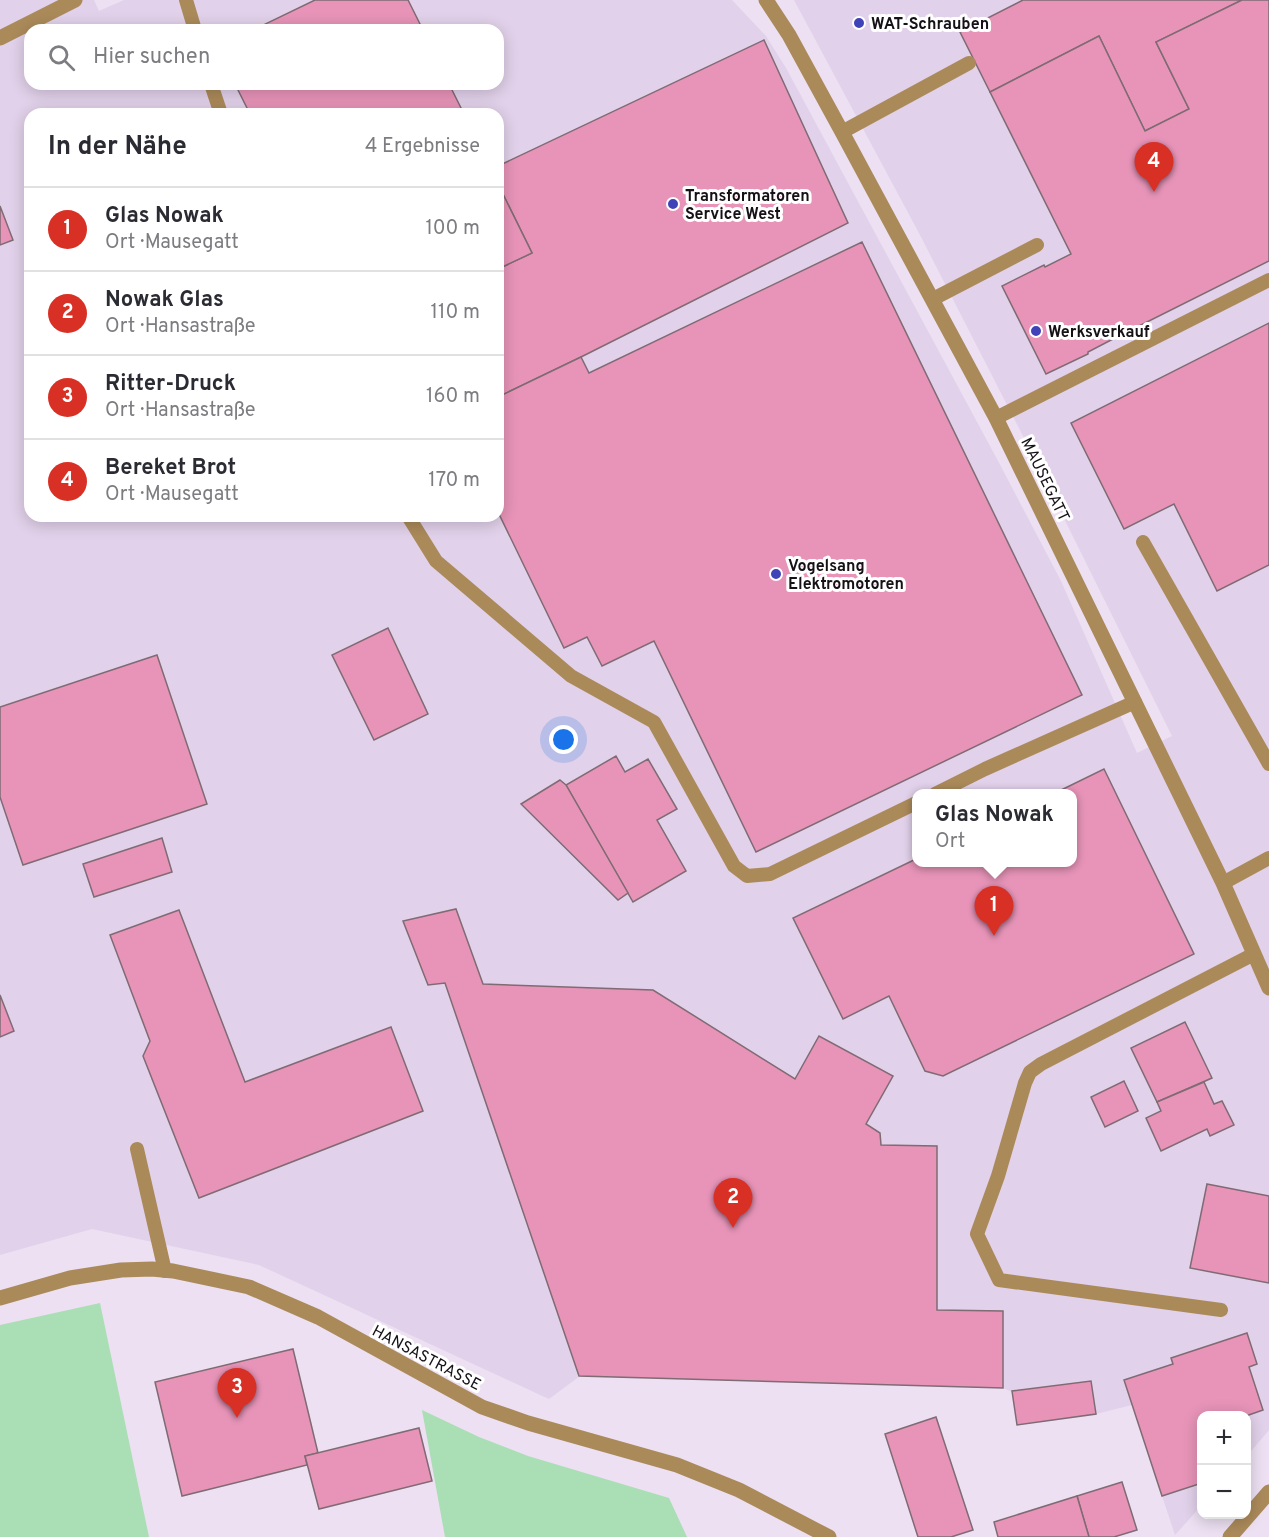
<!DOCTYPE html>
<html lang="de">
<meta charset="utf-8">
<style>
:root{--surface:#fff;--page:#f7f7f7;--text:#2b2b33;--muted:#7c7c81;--line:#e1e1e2;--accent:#d93025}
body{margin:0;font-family:Overpass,sans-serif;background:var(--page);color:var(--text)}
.controls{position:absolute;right:18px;bottom:18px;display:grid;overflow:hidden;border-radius:12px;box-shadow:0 3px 15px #0003}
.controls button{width:54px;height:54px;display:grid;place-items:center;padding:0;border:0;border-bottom:2px solid var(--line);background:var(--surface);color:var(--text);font:30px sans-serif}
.you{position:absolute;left:564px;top:740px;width:21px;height:21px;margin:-15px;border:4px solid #fff;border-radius:50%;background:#1a73e8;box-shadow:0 0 0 9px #1a73e833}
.badge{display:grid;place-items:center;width:39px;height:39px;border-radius:50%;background:var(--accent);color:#fff;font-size:20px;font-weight:700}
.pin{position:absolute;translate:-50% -50px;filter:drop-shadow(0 2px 3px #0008)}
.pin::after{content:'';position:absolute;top:32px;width:21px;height:18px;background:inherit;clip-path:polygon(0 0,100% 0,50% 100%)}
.popup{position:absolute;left:912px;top:789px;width:165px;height:78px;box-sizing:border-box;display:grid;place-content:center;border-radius:12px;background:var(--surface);filter:drop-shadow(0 2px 4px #0005);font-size:20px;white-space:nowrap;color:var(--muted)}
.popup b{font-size:22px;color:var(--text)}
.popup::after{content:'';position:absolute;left:50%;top:100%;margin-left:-12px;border:12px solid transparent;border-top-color:var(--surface)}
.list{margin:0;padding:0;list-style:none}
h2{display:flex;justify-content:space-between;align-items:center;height:78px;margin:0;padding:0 24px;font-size:26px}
h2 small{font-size:20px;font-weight:400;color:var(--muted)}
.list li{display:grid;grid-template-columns:39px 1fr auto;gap:18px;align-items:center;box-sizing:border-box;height:84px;padding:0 24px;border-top:2px solid var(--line)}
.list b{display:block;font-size:22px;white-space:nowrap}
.list p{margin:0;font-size:20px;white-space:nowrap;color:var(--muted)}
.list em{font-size:20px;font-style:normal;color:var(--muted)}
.icon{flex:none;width:33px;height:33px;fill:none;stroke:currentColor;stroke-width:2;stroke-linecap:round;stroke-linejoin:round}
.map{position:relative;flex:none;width:1269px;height:1537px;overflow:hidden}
.search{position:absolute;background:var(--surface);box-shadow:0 3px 15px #0003;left:24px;top:24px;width:480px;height:66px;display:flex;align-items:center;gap:15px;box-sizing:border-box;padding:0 21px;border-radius:18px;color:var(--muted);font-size:22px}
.panel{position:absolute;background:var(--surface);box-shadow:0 3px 15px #0003;left:24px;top:108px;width:480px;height:414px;border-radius:18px}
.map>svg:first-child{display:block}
</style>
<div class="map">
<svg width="1269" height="1537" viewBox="0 0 1269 1537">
<rect width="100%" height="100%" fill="#ece0f2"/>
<path fill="#e1d1ea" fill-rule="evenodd" d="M0,0H94L99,11L124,0H732L766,36L786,68L997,459L1061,581L1137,753L1172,736L1023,436L920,235L794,0H1269V1430L1247,1456L1246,1416H1202L1201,1506L1175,1535L1132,1405L1096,1414L1017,1425L1012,1392L1003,1388L580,1376L549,1399L259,1265L92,1229L0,1255ZM30,30H498V84H30ZM30,114H498V516H30ZM916,794H1072V862H916Z"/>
<g fill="#aadeb4">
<path d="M100,1303L149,1537H0V1325Z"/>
<path d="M422,1410L479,1437L528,1456L669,1498L687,1537H445Z"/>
</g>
<g fill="#e794b8" stroke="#7f6b73" stroke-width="1.5">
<path d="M315,0H408L423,30H253Z"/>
<path d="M1023,0H1242L1156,42L1189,109L1145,131L1099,36L990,92L960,32Z"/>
<path d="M1242,0H1269V261L1113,339L1088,352V354L1046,374L1002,286L1044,265L1045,267L1071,254L990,92L1099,36L1145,131L1189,109L1156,42Z"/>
<path d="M764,40L848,223L581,357L498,397V269L532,253L498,184V166Z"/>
<path d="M235,84H449L464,114H250Z"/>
<path d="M498,184L532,253L498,269Z"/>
<path d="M0,206L13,240L0,245Z"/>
<path d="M862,242L1082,695L756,852L654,641L602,666L587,637L564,648L498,512V397L581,357L589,373Z"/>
<path d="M1269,323V565L1217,591L1174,504L1124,529L1071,423Z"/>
<path d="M388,628L428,714L374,740L332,655Z"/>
<path d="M157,655L207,804L23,865L0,797V707Z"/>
<path d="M616,756L625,772L648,759L677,809L657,820L686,871L633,902L566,785Z"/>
<path d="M1104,769L1194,954L943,1076L925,1071L889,996L843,1019L793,918L916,859V862H1072V794H1053Z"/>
<path d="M560,780L566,785L628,893L618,900L521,804Z"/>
<path d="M162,838L172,872L94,897L83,864Z"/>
<path d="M456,909L483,984L653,990L795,1079L819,1036L893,1076L866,1124L880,1133L881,1145L937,1146V1310L1003,1311V1388L579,1376L445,983L428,985L403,921Z"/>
<path d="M179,910L245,1082L391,1027L423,1111L199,1198L143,1056L150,1041L110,935Z"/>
<path d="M0,995L14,1031L0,1037Z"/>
<path d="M1185,1022L1212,1078L1157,1102L1131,1048Z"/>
<path d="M1124,1081L1138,1111L1105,1127L1091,1097Z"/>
<path d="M1204,1082L1214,1104L1222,1101L1234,1125L1210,1136L1207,1129L1161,1151L1146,1118L1161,1111L1157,1102Z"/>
<path d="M1207,1184L1269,1196V1283L1190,1268Z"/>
<path d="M1247,1333L1257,1364L1249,1367L1263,1410L1246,1416H1202V1483L1162,1496L1124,1380L1173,1364L1171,1358Z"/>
<path d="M293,1349L318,1453L305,1456L307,1465L182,1496L155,1382Z"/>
<path d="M1091,1381L1096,1414L1017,1425L1012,1391Z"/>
<path d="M936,1417L973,1530L951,1537H918L885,1434Z"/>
<path d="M419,1428L432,1481L319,1509L305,1456Z"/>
<path d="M1122,1482L1137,1530L1114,1537H1089L1077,1496Z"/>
<path d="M1077,1496L1089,1537H998L994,1522Z"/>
</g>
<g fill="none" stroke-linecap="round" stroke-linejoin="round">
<g stroke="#ab8a5a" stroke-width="14">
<path d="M186,0L195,30"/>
<path d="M211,84L221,114"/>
<path d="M842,132L969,63"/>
<path d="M933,299L1037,245"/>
<path d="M996,418L1269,280"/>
<path d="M408,516L436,561L571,676L654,722L734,866L747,876L770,874L916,803"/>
<path d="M1143,542L1269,764"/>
<path d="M935,794L985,769L1135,702"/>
<path d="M1223,883L1269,858"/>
<path d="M137,1149L165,1271"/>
<path d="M1221,1310L999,1280L977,1234L998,1176L1025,1083L1030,1072L1041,1064L1254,954"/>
</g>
<g stroke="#ab8a5a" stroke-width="15">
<path d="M766,0L789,35L842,132L996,418L1223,883L1269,988"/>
<path d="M0,38L75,0"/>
</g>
<g stroke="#ab8a5a" stroke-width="15">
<path d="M0,1298L70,1278L121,1270L152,1269L173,1271L249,1287L318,1317L482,1407L528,1423L677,1465L739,1490L829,1537"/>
<path d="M1230,1537L1269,1492"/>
</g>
</g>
<g fill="#4042b7" stroke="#fff" stroke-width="2">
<circle cx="859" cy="23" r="6"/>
<circle cx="673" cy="204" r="6"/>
<circle cx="1036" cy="331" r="6"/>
<circle cx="776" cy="574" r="6"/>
</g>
<g text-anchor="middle" stroke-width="6" stroke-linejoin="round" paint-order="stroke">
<g font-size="16" font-weight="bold" fill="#151117" stroke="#fff" text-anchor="start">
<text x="871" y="29">WAT-Schrauben</text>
<text x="685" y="201">Transformatoren<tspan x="685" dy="18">Service West</tspan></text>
<text x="1048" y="337">Werksverkauf</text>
<text x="788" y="571">Vogelsang<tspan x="788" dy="18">Elektromotoren</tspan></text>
</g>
<g font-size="16" fill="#151117" stroke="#fff">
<text transform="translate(1046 479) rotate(64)" y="6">MAUSEGATT</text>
<text transform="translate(427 1357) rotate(28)" y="6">HANSASTRASSE</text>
</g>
</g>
</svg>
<div class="controls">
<button>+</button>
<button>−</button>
</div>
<div class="you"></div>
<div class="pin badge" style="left:994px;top:936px">1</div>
<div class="popup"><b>Glas Nowak</b>Ort</div>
<div class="pin badge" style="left:733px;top:1228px">2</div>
<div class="pin badge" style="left:237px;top:1418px">3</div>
<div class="pin badge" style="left:1154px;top:192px">4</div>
<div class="search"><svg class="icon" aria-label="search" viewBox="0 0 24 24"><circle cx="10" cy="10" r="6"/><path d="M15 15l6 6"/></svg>Hier suchen</div>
<section class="panel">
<h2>In der Nähe<small>4 Ergebnisse</small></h2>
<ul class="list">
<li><span class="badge">1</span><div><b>Glas Nowak</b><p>Ort · Mausegatt</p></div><em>100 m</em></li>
<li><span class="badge">2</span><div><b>Nowak Glas</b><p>Ort · Hansastraße</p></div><em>110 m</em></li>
<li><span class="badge">3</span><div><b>Ritter-Druck</b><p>Ort · Hansastraße</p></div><em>160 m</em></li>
<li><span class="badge">4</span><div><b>Bereket Brot</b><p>Ort · Mausegatt</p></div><em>170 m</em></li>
</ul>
</section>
</div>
